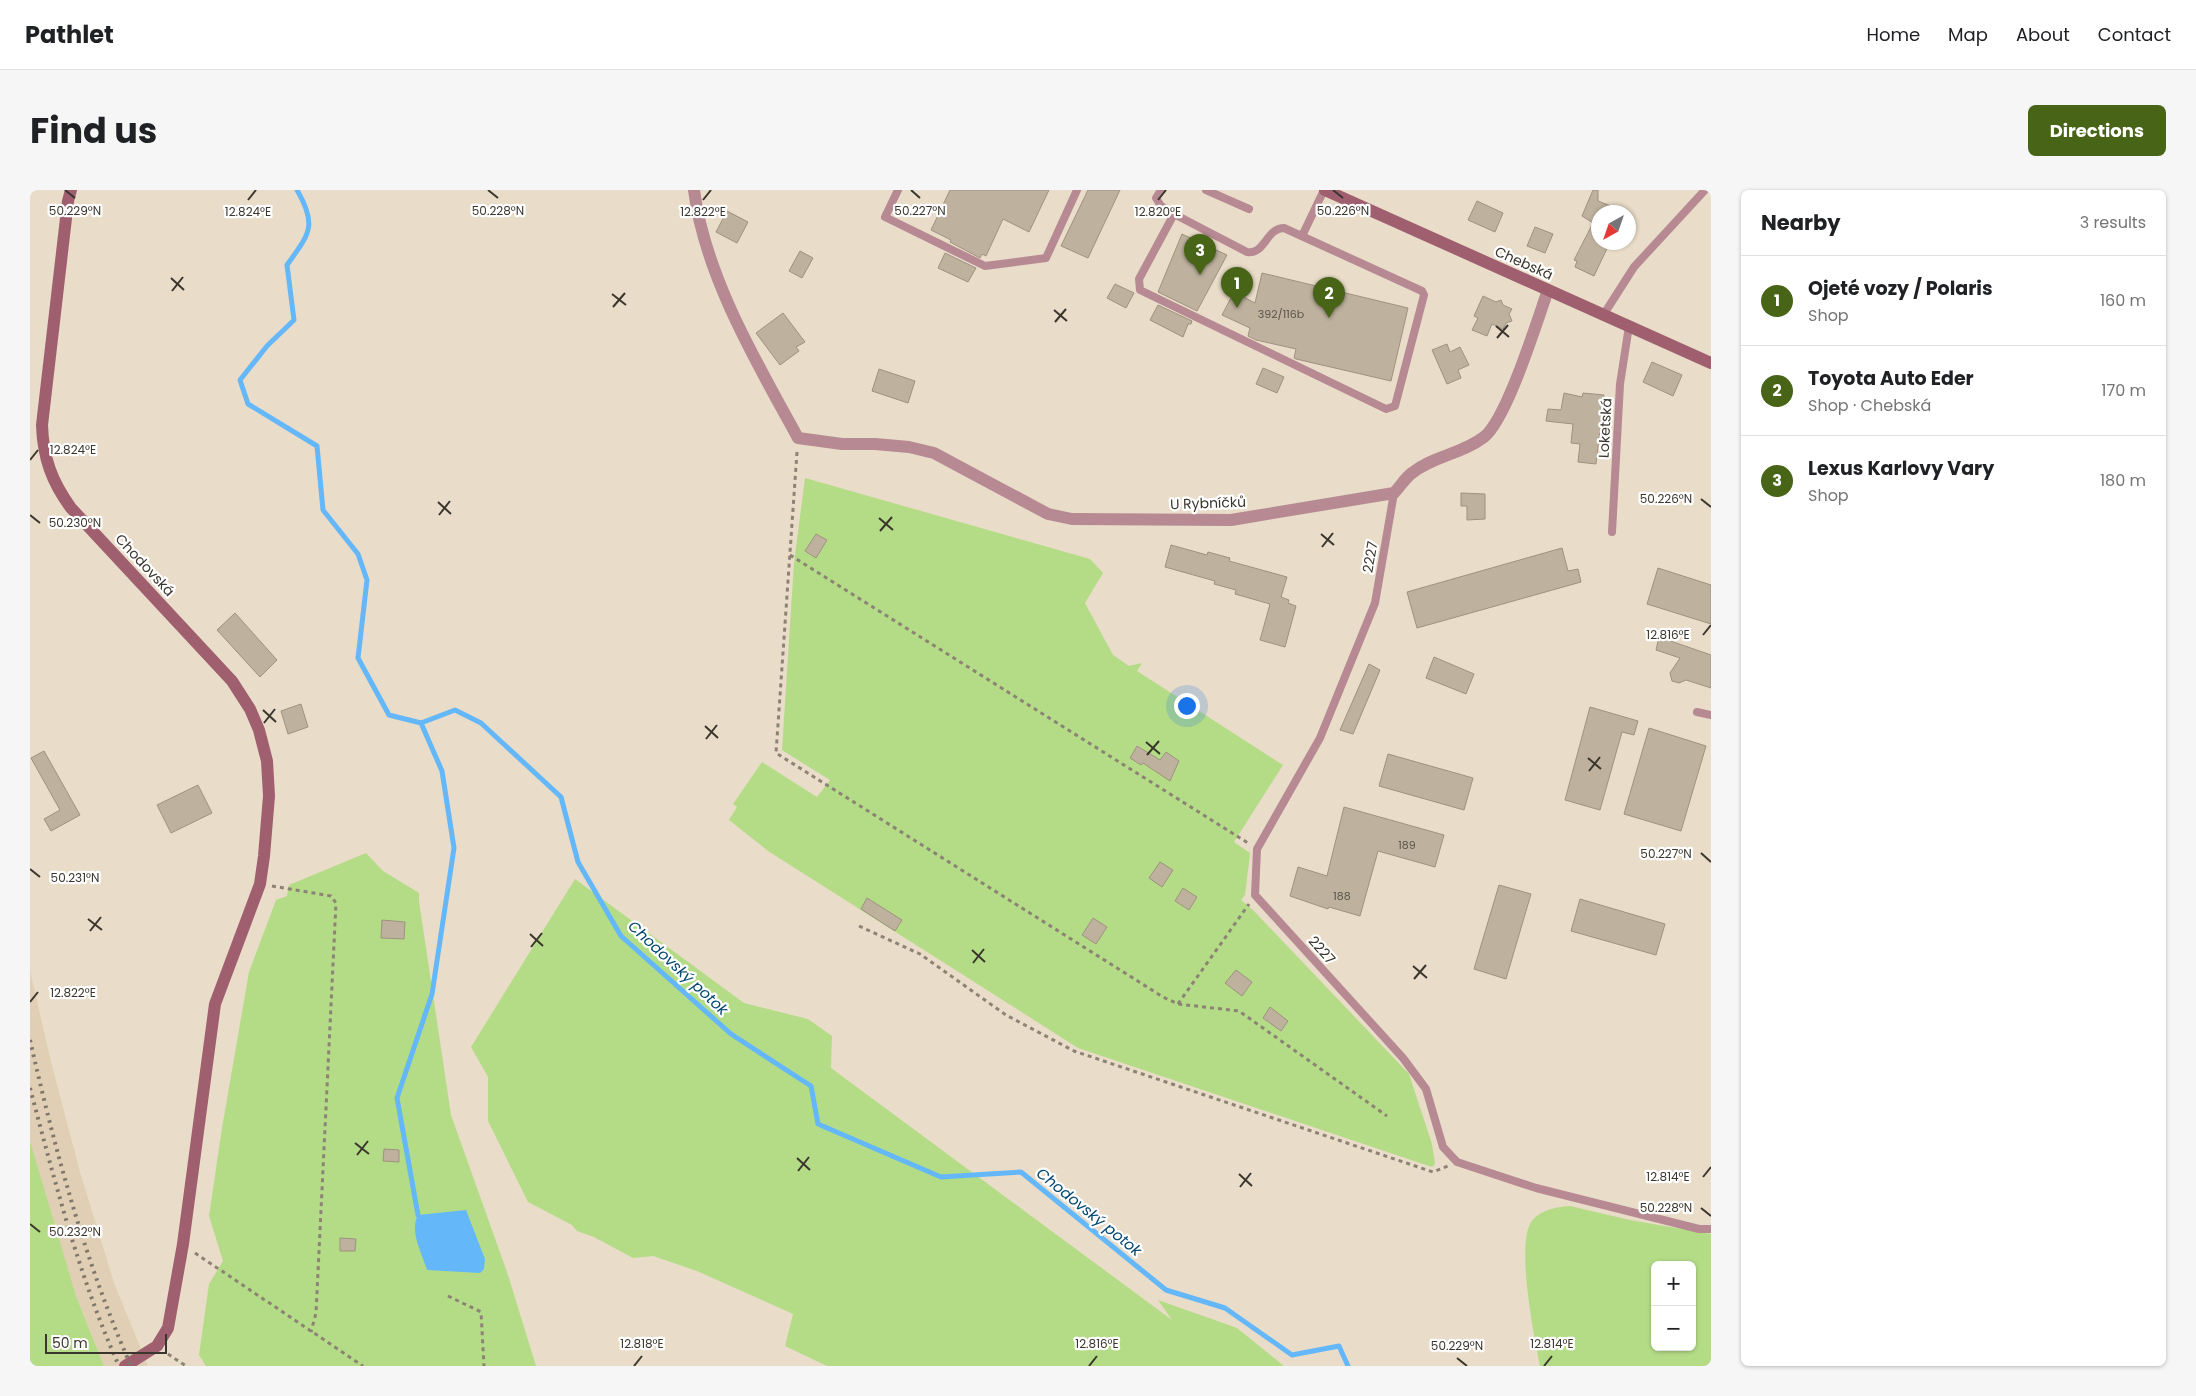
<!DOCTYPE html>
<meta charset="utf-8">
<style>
:root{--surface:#fff;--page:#f6f6f6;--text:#202124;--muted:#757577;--line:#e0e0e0;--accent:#476417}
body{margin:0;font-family:Poppins,sans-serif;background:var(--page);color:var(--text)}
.controls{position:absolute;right:15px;bottom:15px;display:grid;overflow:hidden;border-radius:8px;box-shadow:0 1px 4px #0004}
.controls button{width:45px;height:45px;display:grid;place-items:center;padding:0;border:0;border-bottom:1px solid var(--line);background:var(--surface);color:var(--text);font:25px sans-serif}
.compass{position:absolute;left:1561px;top:15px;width:45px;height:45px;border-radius:50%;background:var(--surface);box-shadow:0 1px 4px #0004;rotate:220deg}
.scale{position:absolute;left:15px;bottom:12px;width:122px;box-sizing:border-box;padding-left:5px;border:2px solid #3a352d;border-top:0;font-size:14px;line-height:18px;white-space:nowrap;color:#3a352d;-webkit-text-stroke:4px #fff;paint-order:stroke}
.you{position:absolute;left:1156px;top:515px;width:18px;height:18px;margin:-12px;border:4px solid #fff;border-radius:50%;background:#1a73e8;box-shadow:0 0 0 8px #1a73e833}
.badge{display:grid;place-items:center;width:32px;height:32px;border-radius:50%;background:var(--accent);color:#fff;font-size:16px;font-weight:700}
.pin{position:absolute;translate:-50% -41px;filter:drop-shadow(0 1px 2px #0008)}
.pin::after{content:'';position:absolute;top:26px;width:18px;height:15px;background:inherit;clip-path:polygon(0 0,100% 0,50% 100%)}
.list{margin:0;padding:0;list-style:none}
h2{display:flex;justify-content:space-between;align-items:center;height:65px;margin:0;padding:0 20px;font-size:21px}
h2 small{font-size:16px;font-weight:400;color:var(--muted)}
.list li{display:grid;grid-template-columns:32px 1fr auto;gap:15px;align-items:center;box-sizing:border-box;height:90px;padding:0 20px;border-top:1px solid var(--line)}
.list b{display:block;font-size:19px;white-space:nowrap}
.list p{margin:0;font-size:16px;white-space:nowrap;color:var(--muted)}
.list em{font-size:16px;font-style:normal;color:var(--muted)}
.map{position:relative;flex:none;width:1681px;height:1176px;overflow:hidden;border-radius:8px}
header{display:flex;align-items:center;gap:30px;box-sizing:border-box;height:70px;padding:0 25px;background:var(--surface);border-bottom:1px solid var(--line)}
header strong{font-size:24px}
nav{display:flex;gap:28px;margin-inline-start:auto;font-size:18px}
.intro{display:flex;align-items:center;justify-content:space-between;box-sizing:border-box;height:120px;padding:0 30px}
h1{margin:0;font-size:35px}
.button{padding:12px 22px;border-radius:8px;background:var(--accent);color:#fff;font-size:18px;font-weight:700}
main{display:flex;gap:30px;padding:0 30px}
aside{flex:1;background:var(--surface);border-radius:8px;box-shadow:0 1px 4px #0004}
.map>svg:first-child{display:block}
</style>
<header>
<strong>Pathlet</strong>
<nav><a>Home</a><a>Map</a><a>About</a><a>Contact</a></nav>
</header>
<div class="intro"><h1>Find us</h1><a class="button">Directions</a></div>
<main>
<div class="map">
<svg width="1681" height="1176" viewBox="0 0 1681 1176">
<rect width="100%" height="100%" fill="#e9dcc8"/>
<path fill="#e0cfb4" d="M0,781L21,872L50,982L84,1093L118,1176H74L46,1106L11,993L0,951Z"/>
<g fill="#b4dc87" fill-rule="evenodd">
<path d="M775,288L1060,369L1073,383L1055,413L1083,465L1099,476L1112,473L1107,481L1253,575L1204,652L1220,663L1215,705L1211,710L1223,720L1379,884L1402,954L1405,974L1402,977L1048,858L738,661L699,630L707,617L703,614L732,572L787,607L800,590L752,560L764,373Z"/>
<path d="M336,663L353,681L389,703V711L421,925L478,1085L506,1176H176L169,1165L179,1094L193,1071L179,1026L192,938L219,782L246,710L257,706L259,695Z"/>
<path d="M545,689L714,813L778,829L802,846L801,878L1142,1130L1128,1110L1207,1138L1254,1176H797L755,1156L763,1124L667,1081L623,1066L603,1068L564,1047L547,1041L542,1035L498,1012L458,931V887L441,857Z"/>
<path d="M0,951L46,1106L74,1176H0Z"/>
<path d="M1540,1016L1600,1030L1681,1044V1176H1510C1504,1146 1487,1060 1500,1034C1508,1020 1526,1017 1540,1016ZM1625,1075H1662V1157H1625Z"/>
</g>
<path fill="#64b8fa" d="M436,1020L455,1069L454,1079L450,1083L397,1080C392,1064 379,1041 388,1025Z"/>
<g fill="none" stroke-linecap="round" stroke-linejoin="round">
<g stroke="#64b8fa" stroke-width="5">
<path d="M267,0C288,36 279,44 257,75L264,130L237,156L210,190L218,214L287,256L293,320L328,364L337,390L328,468L359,525L391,533L425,520L451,533L531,607L548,672L591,746L701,844L781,896L788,934L911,987L991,982L1136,1100L1195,1118L1262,1165L1309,1156L1318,1176"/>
<path d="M388,1025L367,908L402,804L424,658L412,581L391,533"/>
</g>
</g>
<g fill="#beb29e" stroke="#9e927f">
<path d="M920,0H1019L999,42L973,29L956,66L952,64L950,68L920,52L921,50L901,40Z"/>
<path d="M1058,0H1090L1058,68L1031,56Z"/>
<path d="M1563,0H1568V11L1596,22H1568V52H1580L1564,86L1545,77L1547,71L1544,70L1563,33L1552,26Z"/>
<path d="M1447,11L1473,23L1465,42L1438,30Z"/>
<path d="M697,21L718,32L707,53L686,42Z"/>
<path d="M1505,37L1523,44L1515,63L1497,56Z"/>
<path d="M1152,44L1197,65L1167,121L1128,102Z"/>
<path d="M770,61L783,68L772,88L759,81Z"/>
<path d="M915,63L946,78L938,92L908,78Z"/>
<path d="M1232,83L1378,118L1361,191L1266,169L1264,168L1266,159L1226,150L1218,146L1220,138L1192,125L1204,102L1225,113Z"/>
<path d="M1085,94L1104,103L1096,118L1077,108Z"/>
<path d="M1453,106L1466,112L1471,110L1473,115L1482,119L1479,124L1482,131L1476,133L1473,139L1462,134L1457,146L1442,140L1448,128L1444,126Z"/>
<path d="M1128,115L1162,131L1161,134H1158L1153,147L1120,130Z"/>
<path d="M753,123L775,152L766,157L769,161L750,175L726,143Z"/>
<path d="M1417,154L1420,162L1430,157L1439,175L1428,180L1431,188L1417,194L1402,160Z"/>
<path d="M1622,172L1652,185L1643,206L1613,192Z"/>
<path d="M1233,178L1254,187L1247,203L1226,194Z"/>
<path d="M849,179L885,191L878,213L842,201Z"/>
<path d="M1534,203L1552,207L1553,203L1574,205L1573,217H1577L1575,231H1571L1566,274L1548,272L1550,254L1541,253L1543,234L1516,231L1518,219L1531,220Z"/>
<path d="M1431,303L1455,304V329L1437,330V316H1431Z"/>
<path d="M786,344L797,350L786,368L775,361Z"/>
<path d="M1141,355L1177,365L1178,362L1200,368L1199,371L1257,387L1251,407L1259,410L1258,413L1266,416L1255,457L1230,450L1240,414L1205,404L1206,400L1184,394L1185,391L1135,377Z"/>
<path d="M1532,358L1538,381L1548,379L1551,392L1387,438L1377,402Z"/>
<path d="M1628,378L1681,395V434L1617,414Z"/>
<path d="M205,423L247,470L230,487L187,440Z"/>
<path d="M1629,447L1681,465V498L1656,490L1649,493L1642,491L1640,483L1650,468L1626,460Z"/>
<path d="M1404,467L1444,484L1436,504L1396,488Z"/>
<path d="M1339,474L1350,480L1323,544L1310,540Z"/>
<path d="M271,514L278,537L258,544L251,521Z"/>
<path d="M1560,517L1608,531L1604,545L1592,542L1570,620L1535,610Z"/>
<path d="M1619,538L1676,556L1651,641L1594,624Z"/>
<path d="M1107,556L1130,570L1136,562L1149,571L1140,591L1113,573L1111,575L1100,568Z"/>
<path d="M14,561L50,625L21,641L14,629L30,620L1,568Z"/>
<path d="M1358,564L1443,588L1434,620L1349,596Z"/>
<path d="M168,595L182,623L141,643L127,615Z"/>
<path d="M1314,617L1414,645L1405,677L1348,661L1330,726L1299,717L1298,719L1260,706L1268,677L1297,686Z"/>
<path d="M1130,672L1143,680L1132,697L1119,688Z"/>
<path d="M1469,695L1501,704L1476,789L1444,779Z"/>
<path d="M1153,698L1167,707L1159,720L1145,711Z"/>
<path d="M837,708L872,730L865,741L831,719Z"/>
<path d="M1550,709L1635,734L1626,765L1541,741Z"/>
<path d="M1063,728L1077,737L1066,754L1052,745Z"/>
<path d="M352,730L375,732L374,749L351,748Z"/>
<path d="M1206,780L1222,792L1212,806L1195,793Z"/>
<path d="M1240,817L1258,831L1251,841L1233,828Z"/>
<path d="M354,959L369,960V972L353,971Z"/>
<path d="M310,1048L326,1049L325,1061H310Z"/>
</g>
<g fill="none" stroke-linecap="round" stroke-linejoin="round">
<g stroke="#8c8375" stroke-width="3" stroke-dasharray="4 4" stroke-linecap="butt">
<path d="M767,262L746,563L1133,807L1148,814L1209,821L1357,926"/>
<path d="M760,365L1218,653"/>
<path d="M242,696L301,706L306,713L286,1123L281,1142"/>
<path d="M829,736L890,764L976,825L1044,861L1403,982L1418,976"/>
<path d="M1148,814L1219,714"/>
<path d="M165,1063L333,1176"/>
<path d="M418,1106L451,1122L454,1176"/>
<path d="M138,1164L156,1176"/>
</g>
<g stroke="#b68993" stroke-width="8">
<path d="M868,0L855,27L955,76L1016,68L1047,0"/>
<path d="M1131,0L1126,8L1131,16L1144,24"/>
<path d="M1176,0L1219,19"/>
<path d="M1144,24L1217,62C1235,65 1236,38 1254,38L1392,101L1394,105L1365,216L1356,219L1110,100L1109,89Z"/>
<path d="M1272,46L1294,0"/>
<path d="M1574,124L1604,77L1675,0"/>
<path d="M1364,303L1345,413L1290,548L1227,659L1225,705L1373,868L1396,899L1413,957L1427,972L1506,998L1669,1039H1681"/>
<path d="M1582,342L1590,194L1599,136"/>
<path d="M1667,522L1681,525"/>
</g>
<path stroke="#b68993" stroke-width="12" d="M664,0C675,86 727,173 768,248L812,254H845L879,257L904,263L1018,324L1042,329L1201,330L1364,303C1370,297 1375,288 1382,283C1403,266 1432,264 1454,247C1477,229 1507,131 1518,100"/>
<g stroke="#9f5f6f" stroke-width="12">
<path d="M41,0L38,11L12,235C13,268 22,292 41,318L202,491L220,519L229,540L237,571L239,606L234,666L230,694L185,814L153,1054L138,1138L127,1156L95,1176"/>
<path d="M1295,0L1681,173"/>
</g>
<g stroke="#7f776b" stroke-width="4" stroke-dasharray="2.5 5" stroke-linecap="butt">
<path d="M0,850C25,960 55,1072 101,1176"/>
<path d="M0,898C25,992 49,1087 89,1176"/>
</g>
</g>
<path fill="none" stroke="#3a352d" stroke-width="2" d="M35,0L45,8M458,0L468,8M881,0L890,8M1303,0L1313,8M218,10L226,0M673,10L681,0M1128,10L1136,0M141,88L154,100M142,101L153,87M582,104L596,115M583,117L595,103M1024,120L1037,131M1025,132L1036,119M1466,136L1479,147M1467,148L1478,135M0,270L8,260M1671,309L1681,317M408,312L421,324M0,325L10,333M409,325L420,311M849,328L863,340M850,341L862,327M1291,344L1304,355M1292,357L1303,343M1673,445L1681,435M233,520L246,532M234,533L245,519M675,536L688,548M676,549L687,535M1116,552L1130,564M1117,565L1129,551M1558,568L1571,579M1559,581L1570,567M1671,663L1681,672M0,679L10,687M58,729L72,740M60,741L71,727M500,744L513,756M501,757L512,743M942,760L955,772M943,773L954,759M1383,776L1397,788M1384,789L1396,775M0,812L8,802M325,953L339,964M327,965L338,951M767,968L780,980M768,981L779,967M1209,984L1222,996M1673,987L1681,977M1210,997L1221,983M1671,1018L1681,1026M0,1034L10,1042M1427,1168L1437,1176M604,1176L612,1166M1059,1176L1067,1166M1514,1176L1522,1166"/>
<g text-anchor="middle" stroke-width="4.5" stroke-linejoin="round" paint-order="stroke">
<g font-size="11" fill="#5b5449">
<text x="1251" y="128">392/116b</text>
<text x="1377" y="659">189</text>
<text x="1312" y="710">188</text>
</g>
<g font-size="14" fill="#3a352d" stroke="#fff">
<text transform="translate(1494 73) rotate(24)" y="5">Chebská</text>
<text transform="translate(1575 238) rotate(-87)" y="5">Loketská</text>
<text transform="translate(1178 313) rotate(-2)" y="5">U Rybníčků</text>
<text transform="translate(1340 367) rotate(-80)" y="5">2227</text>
<text transform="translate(115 375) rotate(47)" y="5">Chodovská</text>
<text transform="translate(1292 760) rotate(48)" y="5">2227</text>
</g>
<g font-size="15" font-style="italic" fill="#014670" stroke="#fff">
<text transform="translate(648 778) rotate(43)" y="5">Chodovský potok</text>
<text transform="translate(1059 1022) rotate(39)" y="5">Chodovský potok</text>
</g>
</g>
<g font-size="12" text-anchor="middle" fill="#3a352d" stroke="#fff" stroke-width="4.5" stroke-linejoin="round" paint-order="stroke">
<text x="45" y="25">50.229°N</text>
<text x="468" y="25">50.228°N</text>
<text x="890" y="25">50.227°N</text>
<text x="1313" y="25">50.226°N</text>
<text x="218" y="26">12.824°E</text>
<text x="673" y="26">12.822°E</text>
<text x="1128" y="26">12.820°E</text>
<text x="43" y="264">12.824°E</text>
<text x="1636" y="313">50.226°N</text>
<text x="45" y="337">50.230°N</text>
<text x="1638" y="449">12.816°E</text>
<text x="1636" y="668">50.227°N</text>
<text x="45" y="692">50.231°N</text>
<text x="43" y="807">12.822°E</text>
<text x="1638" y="991">12.814°E</text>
<text x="1636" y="1022">50.228°N</text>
<text x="45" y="1046">50.232°N</text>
<text x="612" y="1158">12.818°E</text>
<text x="1067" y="1158">12.816°E</text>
<text x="1522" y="1158">12.814°E</text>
<text x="1427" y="1160">50.229°N</text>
</g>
</svg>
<div class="controls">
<button>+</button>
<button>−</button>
</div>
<svg class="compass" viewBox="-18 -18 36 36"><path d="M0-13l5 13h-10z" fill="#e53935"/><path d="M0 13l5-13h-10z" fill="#757577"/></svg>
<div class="scale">50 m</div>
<div class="you"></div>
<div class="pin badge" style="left:1207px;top:118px">1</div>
<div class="pin badge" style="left:1299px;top:128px">2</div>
<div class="pin badge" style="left:1170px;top:85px">3</div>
</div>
<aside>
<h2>Nearby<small>3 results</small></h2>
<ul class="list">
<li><span class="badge">1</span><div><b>Ojeté vozy / Polaris</b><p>Shop</p></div><em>160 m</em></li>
<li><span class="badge">2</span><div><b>Toyota Auto Eder</b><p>Shop · Chebská</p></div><em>170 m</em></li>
<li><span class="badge">3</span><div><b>Lexus Karlovy Vary</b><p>Shop</p></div><em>180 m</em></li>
</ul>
</aside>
</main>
